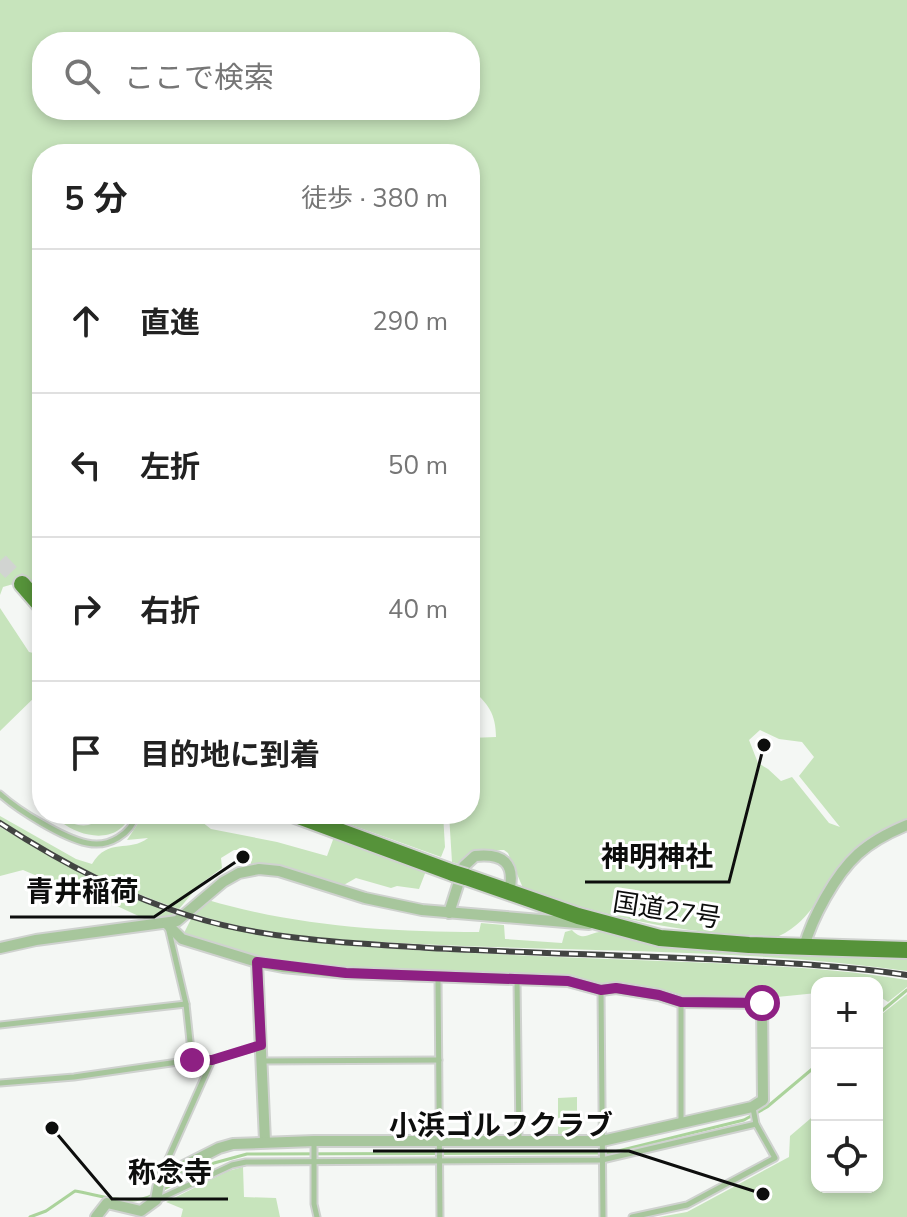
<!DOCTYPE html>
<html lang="ja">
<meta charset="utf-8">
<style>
:root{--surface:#fff;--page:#f6f6f6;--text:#222;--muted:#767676;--line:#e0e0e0}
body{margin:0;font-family:"Nunito Sans","Noto Sans JP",sans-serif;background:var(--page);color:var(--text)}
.controls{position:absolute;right:24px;bottom:24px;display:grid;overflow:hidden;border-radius:16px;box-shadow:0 4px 12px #0003}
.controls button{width:72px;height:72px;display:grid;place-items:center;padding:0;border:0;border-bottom:2px solid var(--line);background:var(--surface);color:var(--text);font:40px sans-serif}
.stop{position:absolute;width:24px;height:24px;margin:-18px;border:6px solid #8e2083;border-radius:50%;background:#fff}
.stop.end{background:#8e2083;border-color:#fff;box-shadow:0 2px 8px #0008}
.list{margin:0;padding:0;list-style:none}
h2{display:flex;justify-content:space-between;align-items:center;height:104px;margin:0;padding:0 32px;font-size:34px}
h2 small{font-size:26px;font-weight:400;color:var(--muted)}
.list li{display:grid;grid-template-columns:52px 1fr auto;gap:24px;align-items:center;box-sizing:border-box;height:144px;padding:0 32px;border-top:2px solid var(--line)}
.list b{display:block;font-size:30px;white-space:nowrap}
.list em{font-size:26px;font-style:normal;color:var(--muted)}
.icon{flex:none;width:44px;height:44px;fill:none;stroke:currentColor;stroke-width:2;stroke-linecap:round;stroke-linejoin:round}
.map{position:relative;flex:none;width:907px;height:1217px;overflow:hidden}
.search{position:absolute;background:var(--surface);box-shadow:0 4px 12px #0003;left:32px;top:32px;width:448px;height:88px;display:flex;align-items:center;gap:20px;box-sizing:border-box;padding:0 28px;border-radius:32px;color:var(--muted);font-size:30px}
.panel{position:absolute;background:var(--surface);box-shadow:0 4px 12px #0003;left:32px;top:144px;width:448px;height:680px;border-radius:32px}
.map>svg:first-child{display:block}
</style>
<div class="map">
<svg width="907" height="1217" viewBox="0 0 907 1217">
<rect width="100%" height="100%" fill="#f4f7f4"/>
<g fill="#c7e4bc" fill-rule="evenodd">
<path d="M0,0H907V819C887,829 863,838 848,856C825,883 813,921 779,936C688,936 608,918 523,888L508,853L504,850H473L459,864L452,862L449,814H470V738L496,737C496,714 488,703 470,688V154H42V595L27,580L3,587L0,595ZM42,42H470V110H42ZM760,730L779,739L802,742L814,757L799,776L840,827L829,823L792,777L781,781L768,769L758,763L749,740Z"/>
<path d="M0,608L29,652L42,655V690L0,731Z"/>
<path d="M100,814H131C118,845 82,838 61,822V819C76,825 91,832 100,814Z"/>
<path d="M140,814H206L202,822L211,829L277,842L327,856L334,837L426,871L419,889L397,886L391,888L356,878L342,886L274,864H251L250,850H234L221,858L222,868L199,885L179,909C115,887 56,858 0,820V816L76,859L92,864C108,837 129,853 148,838L127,840L137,825Z"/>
<path d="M321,814H443L445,847L441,857Z"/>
<path d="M0,827L100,884L174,914L165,919H145L89,893L75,892L23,870L0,876Z"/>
<path d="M208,900C296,926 387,932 479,932L481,923L504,925L505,939L562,943L565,932L572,930C585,944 590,930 605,932C627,935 649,943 672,946C749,957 829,956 907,959V971C753,949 595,952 441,945C359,941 273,939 194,914Z"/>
<path d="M191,919C271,940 351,947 433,951C526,956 619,959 713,963C778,966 843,969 907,980V987L888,1002L877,995V983H817V993L767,998L682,997L633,984H596L303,966L258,958L186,936L184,933Z"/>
<path d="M907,994V1217H659L687,1212L789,1157L790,1136L817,1113V1187H877V1018Z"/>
<path d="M577,1097V1136H558V1098Z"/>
<path d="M243,1167L244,1197L276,1198L280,1217H181L183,1209L166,1202L228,1171Z"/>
</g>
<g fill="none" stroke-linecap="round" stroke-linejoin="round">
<g stroke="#abd39b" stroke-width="3">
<path d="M877,1015L907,990"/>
<path d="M160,1191L214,1163L247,1154L610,1153L744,1120L767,1107L817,1065"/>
<path d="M30,1217L46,1211L75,1191C99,1195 130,1207 153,1195"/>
</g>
<path stroke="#d1d4d1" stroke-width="16" stroke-dasharray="16 8" stroke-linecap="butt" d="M0,561L22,584"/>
<g stroke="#cfd2cf" stroke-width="9">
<g id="service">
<path d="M0,794C19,811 63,838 87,843C109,848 131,834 137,814"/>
<path d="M168,927L186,1004L192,1060"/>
<path d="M438,978L440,1217"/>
<path d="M517,980L519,1140"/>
<path d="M601,991L603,1217"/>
<path d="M681,1003V1121"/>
<path d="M0,1025L186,1004"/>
<path d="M263,1061L439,1060"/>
<path d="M0,1083L74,1077L192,1060H212L259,1046"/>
<path d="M314,1142V1204L317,1217"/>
<path d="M160,1177L212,1060"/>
<path d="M157,1200L232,1165L246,1162L602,1160L756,1124"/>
<path d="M632,1217L687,1205L775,1158L756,1124L753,1108"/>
</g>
</g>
<g stroke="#cfd2cf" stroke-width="14">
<g id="minor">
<path d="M449,913L464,866L475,856C503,853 516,863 509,892"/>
<path d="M804,947C812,918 835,875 858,854C871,842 890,832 907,825"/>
<path d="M0,948L36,940L177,921L223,882L239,873L259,869L279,871L365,898L422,910L589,924"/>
<path d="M257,962L265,1141"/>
<path d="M96,1217L107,1203L141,1211L156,1200L160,1178L219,1148L233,1144L314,1141H602L752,1107L763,1100L762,1003L681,1002L659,995L616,988L601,990L568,981L346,973L283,967L257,962L182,939L167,924"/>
</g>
</g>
<g stroke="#cfd2cf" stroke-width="20">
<g id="trunk">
<path d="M22,584L42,607"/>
<path d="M293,814L453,873"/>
<path d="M466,877L578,916L660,938L749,945L907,950"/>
</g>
</g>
<use href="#service" stroke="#a7c69c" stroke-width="5"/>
<use href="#minor" stroke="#a7c69c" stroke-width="10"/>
<use href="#trunk" stroke="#56933a" stroke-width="16"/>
<g stroke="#424442" stroke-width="6">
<path id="rail" d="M0,823C60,862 122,895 190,916C266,940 350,943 429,948C528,953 627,955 726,960C787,963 847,966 907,975"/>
</g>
<use href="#rail" stroke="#fff" stroke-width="3" stroke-dasharray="9" stroke-linecap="butt"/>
<g stroke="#cfd2cf" stroke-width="20" stroke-linecap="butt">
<path id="trunk-bridge" d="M453,873L466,877"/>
</g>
<use href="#trunk-bridge" stroke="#56933a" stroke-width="16"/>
</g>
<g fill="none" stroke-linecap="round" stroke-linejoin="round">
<path stroke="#8e2083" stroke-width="10" d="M192,1060H212L261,1045L257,962L346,973L568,981L601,990L616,988L659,995L681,1002L762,1003"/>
</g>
<g text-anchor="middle" stroke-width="6" stroke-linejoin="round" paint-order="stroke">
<g font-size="26" fill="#0d0e0d" stroke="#fff">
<text transform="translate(667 910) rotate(9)" y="9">国道27号</text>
</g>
</g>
<path fill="none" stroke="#0d0e0d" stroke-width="3" d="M764 745L729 882H585M243 857L154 917H10M763 1194L629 1151H373M52 1128L112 1199H228"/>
<g fill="#0d0e0d" stroke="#fff" stroke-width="3">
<circle cx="764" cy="745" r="8"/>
<circle cx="243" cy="857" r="8"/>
<circle cx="763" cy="1194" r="8"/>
<circle cx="52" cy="1128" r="8"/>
</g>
<g font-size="28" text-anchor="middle" font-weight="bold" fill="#0d0e0d" stroke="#fff" stroke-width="6" stroke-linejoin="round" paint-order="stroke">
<text x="657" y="866">神明神社</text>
<text x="82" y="901">青井稲荷</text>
<text x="501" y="1135">小浜ゴルフクラブ</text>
<text x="170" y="1182">称念寺</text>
</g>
</svg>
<div class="controls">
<button>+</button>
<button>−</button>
<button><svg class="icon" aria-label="locate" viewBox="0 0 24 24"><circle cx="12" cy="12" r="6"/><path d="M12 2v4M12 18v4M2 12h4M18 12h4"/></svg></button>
</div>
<div class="stop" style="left:762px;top:1003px"></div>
<div class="stop end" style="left:192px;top:1060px"></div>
<div class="search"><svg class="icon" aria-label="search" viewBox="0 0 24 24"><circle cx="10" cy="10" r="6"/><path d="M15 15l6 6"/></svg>ここで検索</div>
<section class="panel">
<h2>5 分<small>徒歩 · 380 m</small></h2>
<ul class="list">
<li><svg class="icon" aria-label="ahead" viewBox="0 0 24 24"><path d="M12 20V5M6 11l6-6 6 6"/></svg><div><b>直進</b></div><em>290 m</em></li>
<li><svg class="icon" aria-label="left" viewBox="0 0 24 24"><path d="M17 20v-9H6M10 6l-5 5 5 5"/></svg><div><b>左折</b></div><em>50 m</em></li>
<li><svg class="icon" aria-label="right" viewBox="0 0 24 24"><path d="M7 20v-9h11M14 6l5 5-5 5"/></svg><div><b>右折</b></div><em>40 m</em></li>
<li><svg class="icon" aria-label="arrive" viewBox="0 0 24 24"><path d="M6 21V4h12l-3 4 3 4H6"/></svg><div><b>目的地に到着</b></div></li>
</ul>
</section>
</div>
